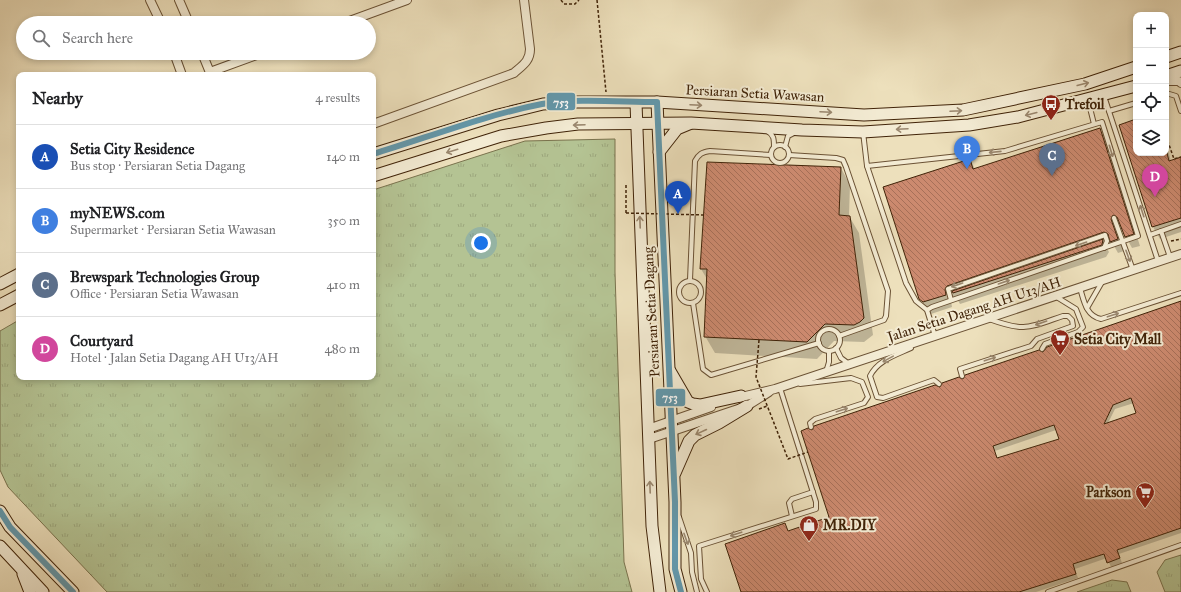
<!DOCTYPE html>
<meta charset="utf-8">
<style>
:root{--surface:#fff;--page:#f6f6f6;--text:#202124;--muted:#757577;--line:#e0e0e0;--accent:#1a73e8}
body{margin:0;font-family:"IM FELL Great Primer",serif;background:var(--page);color:var(--text)}
.controls{position:absolute;right:12px;top:12px;display:grid;overflow:hidden;border-radius:8px;box-shadow:0 2px 6px #0003}
.controls button{width:36px;height:36px;display:grid;place-items:center;padding:0;border:0;border-bottom:1px solid var(--line);background:var(--surface);color:var(--text);font:20px sans-serif}
.you{position:absolute;left:481px;top:243px;width:14px;height:14px;margin:-10px;border:3px solid #fff;border-radius:50%;background:#1a73e8;box-shadow:0 0 0 6px #1a73e833}
.badge{display:grid;place-items:center;width:26px;height:26px;border-radius:50%;background:var(--accent);color:#fff;font-size:13px;font-weight:700}
.pin{position:absolute;translate:-50% -33px;filter:drop-shadow(0 1px 2px #0008)}
.pin::after{content:'';position:absolute;top:21px;width:14px;height:12px;background:inherit;clip-path:polygon(0 0,100% 0,50% 100%)}
.list{margin:0;padding:0;list-style:none}
h2{display:flex;justify-content:space-between;align-items:center;height:52px;margin:0;padding:0 16px;font-size:17px}
h2 small{font-size:13px;font-weight:400;color:var(--muted)}
.list li{display:grid;grid-template-columns:26px 1fr auto;gap:12px;align-items:center;box-sizing:border-box;height:64px;padding:0 16px;border-top:1px solid var(--line)}
.list b{display:block;font-size:15px;white-space:nowrap}
.list p{margin:0;font-size:13px;white-space:nowrap;color:var(--muted)}
.list em{font-size:13px;font-style:normal;color:var(--muted)}
.icon{flex:none;width:22px;height:22px;fill:none;stroke:currentColor;stroke-width:2;stroke-linecap:round;stroke-linejoin:round}
.map{position:relative;flex:none;width:1181px;height:592px;overflow:hidden}
.search{position:absolute;background:var(--surface);box-shadow:0 2px 6px #0003;left:16px;top:16px;width:360px;height:44px;display:flex;align-items:center;gap:10px;box-sizing:border-box;padding:0 14px;border-radius:22px;color:var(--muted);font-size:15px}
.panel{position:absolute;background:var(--surface);box-shadow:0 2px 6px #0003;left:16px;top:72px;width:360px;height:308px;border-radius:8px}
.map>svg:first-child{display:block}
</style>
<div class="map">
<svg width="1181" height="592" viewBox="0 0 1181 592">
<defs>
<pattern id="grass-tufts" width="24" height="20" patternUnits="userSpaceOnUse"><rect width="24" height="20" fill="#b4c393"/><path d="M3 7l-1-3M5 7V3M7 7l1-3M15 17l-1-3M17 17v-4M19 17l1-3" fill="none" stroke="#9ca77d"/></pattern>
<pattern id="building-back-hatch" width="6" height="6" patternUnits="userSpaceOnUse"><rect width="6" height="6" fill="#cc8a6f"/><path d="M-1 5l2 2M0 0l6 6M5-1l2 2" fill="none" stroke="#a77059"/></pattern>
</defs>
<rect width="100%" height="100%" fill="#ede0bc"/>
<filter id="stains"><feTurbulence type="fractalNoise" baseFrequency=".005" numOctaves="4"/><feColorMatrix values="0 0 0 0 .2 0 0 0 0 .09 0 0 0 0 .02 0 0 0 .5 -.17"/></filter>
<radialGradient id="worn" r=".72"><stop offset=".6" stop-color="#630" stop-opacity="0"/><stop offset="1" stop-color="#630" stop-opacity=".3"/></radialGradient>
<g fill="url(#grass-tufts)" stroke="#7a734e">
<path d="M615,139V272L624,562L632,592H107L8,487L0,470V331L19,320V377H373V190L525,141Z"/>
<path d="M1181,555V592H1165L1157,572L1165,560Z"/>
<path d="M1112,580L1127,582L1131,592H1077Z"/>
</g>
<g fill="#0003" fill-rule="evenodd">
<path d="M1136,120V153H1166V144L1171,161L1181,158V232L1160,239L1153,227L1121,125Z"/>
<path d="M1100,129L1107,141L1140,246L1132,248L1120,226L1117,231L1124,251L1118,253L1113,244L1105,245L1109,252L1106,257L960,304L956,297L951,301L952,307L931,314L927,311L920,298L970,160L975,169Z"/>
<path d="M841,168L850,185L849,216L859,233L873,335L864,342L834,341L817,359L715,353L705,336L707,279L701,269Z"/>
<path d="M1181,302V533L1119,554L1122,563L1111,567L1107,558L1075,569L1078,578L1036,592H742L788,532L831,518L813,432L1044,353ZM1134,403L1137,413L1108,423L1115,409ZM1056,430L1060,440L997,459L995,451Z"/>
</g>
<g fill="url(#building-back-hatch)" stroke="#402308" fill-rule="evenodd">
<path d="M1136,119V153H1167L1169,161L1181,157V218L1152,227L1119,125Z"/>
<path d="M1100,128L1134,234L1125,237L1117,217L1113,215L1111,219L1118,239L1110,242L1108,234L1104,232L947,286L945,289L946,295L923,302L919,299L883,187L970,159L973,169Z"/>
<path d="M707,162L841,167L839,215L850,216L864,318L860,322L854,325L825,324L807,342L704,337L707,269H700Z"/>
<path d="M1103,239L1102,245L953,293L952,291Z"/>
<path d="M1181,301V528L1117,550L1120,558L1107,563L1104,554L1073,564L1076,574L1019,592H741L725,544L785,523L788,531L829,517L801,431L808,428L812,430L814,426L935,385L940,387L942,383L959,377L963,379L965,375L1039,350L1043,352L1047,347ZM1131,398L1136,413L1104,424L1113,405ZM1054,425L1059,439L997,458L993,446Z"/>
</g>
<g fill="none" stroke-linecap="round" stroke-linejoin="round">
<g stroke="#6b5235" stroke-width="6">
<g id="lane">
<path d="M1166,93L1176,96L1181,111"/>
<path d="M1104,96L1158,261"/>
<path d="M1088,100L1094,124"/>
<path d="M1109,111L1136,103"/>
<path d="M767,131C774,135 774,139 774,147"/>
<path d="M863,132L867,166L1005,151L1102,122L1138,236L932,307L927,310"/>
<circle cx="780" cy="154" r="9"/>
<path d="M785,147L788,136L794,133"/>
<path d="M789,155L836,158L843,160L846,167L888,291L886,316L884,320L839,336"/>
<path d="M867,166L906,283L916,301L927,310L935,336"/>
<path d="M1114,218L1133,270"/>
<path d="M1161,231L1170,257"/>
<path d="M1150,235L1181,224"/>
<path d="M690,280L695,161C699,154 702,152 710,151L771,155"/>
<circle cx="690" cy="292" r="11"/>
<path d="M1080,288C1084,301 1086,316 1101,319L1181,293"/>
<path d="M951,300L948,289L1105,235L1107,241L1104,248"/>
<path d="M693,303L703,369L711,375L819,343"/>
<path d="M1087,308L1102,282"/>
<circle cx="829" cy="340" r="11"/>
<path d="M836,348L841,358L849,364"/>
<path d="M911,348C896,355 878,360 870,376L877,397L883,398L934,380L939,384"/>
<path d="M1042,349L1045,344L1078,332L1083,327L1076,309L1055,296"/>
<path d="M826,372L829,362V351"/>
<path d="M962,376L960,369L1031,346L1037,339L1073,326L1072,320L1068,316H1063C1028,328 1025,332 989,319"/>
<path d="M800,384L851,378L862,382L868,397L864,403L815,419L810,423L811,427"/>
<path d="M792,516L789,503L792,499L813,492"/>
<path d="M679,517L691,553L692,572L697,592"/>
<path d="M707,592L701,579L699,546L816,509V502L780,388"/>
<path d="M1048,592L1181,545"/>
</g>
</g>
<g stroke="#6b5235" stroke-width="10">
<g id="street">
<path d="M150,0L161,23"/>
<path d="M179,0L189,23"/>
<path d="M344,23L407,0"/>
<path d="M174,53L182,75"/>
<path d="M202,53L211,75"/>
<path d="M210,72L262,53"/>
<path d="M1166,81H1179L1181,83"/>
<path d="M373,124L514,73C523,65 530,61 530,49L524,0"/>
<path d="M737,398L775,389L1181,254"/>
<path d="M648,429L711,407"/>
<path d="M649,439L747,406L769,392"/>
</g>
</g>
<g stroke="#402308" stroke-width="13">
<g id="secondary">
<path d="M1166,57L1181,52"/>
<path d="M1166,76L1181,71"/>
<path d="M657,102L675,502V569L681,592"/>
<path d="M636,103L652,526L660,592"/>
<path d="M659,152L677,129L689,124"/>
<path d="M373,154L498,115L543,104L573,102H657L864,115L963,110L1085,84L1136,67"/>
<path d="M373,176L501,136L546,128L578,124L691,123L802,130L863,132L969,125L1018,117L1136,86"/>
<path d="M0,284L19,274"/>
<path d="M0,305L19,295"/>
<path d="M670,371L688,402L693,404L700,405L741,396"/>
<path d="M675,473L689,441L695,435L719,423L747,406"/>
<path d="M0,511L10,527L73,592"/>
<path d="M0,546L43,592"/>
<path d="M23,574L30,592"/>
</g>
</g>
<g stroke="#402308" stroke-width="1.5" stroke-dasharray="3 2" stroke-linecap="butt">
<path d="M561,0L564,4H575L579,0"/>
<path d="M597,0L606,92"/>
<path d="M1166,136L1174,159L1181,157"/>
<path d="M626,185V213"/>
<path d="M1171,241L1181,239"/>
<path d="M759,409L767,406"/>
</g>
<use href="#lane" stroke="#f3ebd3" stroke-width="4"/>
<use href="#street" stroke="#f3ebd3" stroke-width="8"/>
<use href="#secondary" stroke="#f3ebd3" stroke-width="11"/>
<g stroke="#402308" stroke-width="1.5" stroke-dasharray="3 2" stroke-linecap="butt">
<path d="M626,213L704,215"/>
<path d="M759,340L756,377L788,459L808,452"/>
</g>
<g stroke="#f3ebd3" stroke-width="9">
<g id="bus-1">
<path d="M373,154C429,137 485,115 542,104C576,98 622,102 657,102L675,502V569L681,592"/>
<path d="M0,511L10,527L73,592"/>
</g>
</g>
<use href="#bus-1" stroke="#6298ac" stroke-width="6"/>
</g>
<defs><path id="oneway-shaft" d="M-6 0H5M1.5-3L5.5 0L1.5 3" fill="none" stroke-width="1.6" stroke-linecap="round" stroke-linejoin="round"/></defs>
<g stroke="#9a876e">
<use href="#oneway-shaft" transform="translate(1083 84) rotate(-14)"/>
<use href="#oneway-shaft" transform="translate(696 105) rotate(3)"/>
<use href="#oneway-shaft" transform="translate(956 111) rotate(-3)"/>
<use href="#oneway-shaft" transform="translate(826 112) rotate(3)"/>
<use href="#oneway-shaft" transform="translate(1031 114) rotate(166)"/>
<use href="#oneway-shaft" transform="translate(579 125) rotate(178)"/>
<use href="#oneway-shaft" transform="translate(902 129) rotate(177)"/>
<use href="#oneway-shaft" transform="translate(452 151) rotate(163)"/>
<use href="#oneway-shaft" transform="translate(1111 151) rotate(73)"/>
<use href="#oneway-shaft" transform="translate(995 152) rotate(174)"/>
<use href="#oneway-shaft" transform="translate(1142 211) rotate(-108)"/>
<use href="#oneway-shaft" transform="translate(640 222) rotate(-92)"/>
<use href="#oneway-shaft" transform="translate(1081 244) rotate(161)"/>
<use href="#oneway-shaft" transform="translate(1128 256) rotate(70)"/>
<use href="#oneway-shaft" transform="translate(1004 282) rotate(-19)"/>
<use href="#oneway-shaft" transform="translate(957 285) rotate(161)"/>
<use href="#oneway-shaft" transform="translate(1113 315) rotate(-18)"/>
<use href="#oneway-shaft" transform="translate(1041 323) rotate(161)"/>
<use href="#oneway-shaft" transform="translate(888 359) rotate(151)"/>
<use href="#oneway-shaft" transform="translate(990 359) rotate(-18)"/>
<use href="#oneway-shaft" transform="translate(842 410) rotate(-18)"/>
<use href="#oneway-shaft" transform="translate(701 432) rotate(155)"/>
<use href="#oneway-shaft" transform="translate(650 487) rotate(-92)"/>
<use href="#oneway-shaft" transform="translate(736 534) rotate(162)"/>
<use href="#oneway-shaft" transform="translate(686 539) rotate(70)"/>
</g>
<defs>
<g id="bus-pin" transform="scale(1)"><path d="M0 17L-7.5 6A9.5 9.5 0 1 1 7.5 6Z" fill="#8f2418" stroke="#f3ebd3"/><path d="M-5-6H5V4H4V6H2V4H-2V6H-4V4H-5ZM-3.5-4V0h7V-4ZM-3.5 1.2v1.5H-2V1.2ZM2 1.2v1.5H3.5V1.2Z" fill="#fff"/></g>
<g id="supermarket-pin" transform="scale(1)"><path d="M0 17L-7.5 6A9.5 9.5 0 1 1 7.5 6Z" fill="#8f2418" stroke="#f3ebd3"/><path d="M-6-5.5h2.5l.6 2H6L4.5 2H-2.5L-4.4-4H-6ZM-1.5 3.2a1.3 1.3 0 1 0 .1 0ZM3 3.2a1.3 1.3 0 1 0 .1 0Z" fill="#fff"/></g>
<g id="shop-pin" transform="scale(1)"><path d="M0 17L-7.5 6A9.5 9.5 0 1 1 7.5 6Z" fill="#8f2418" stroke="#f3ebd3"/><path d="M-5-2.5h2.3a2.7 3.5 0 0 1 5.4 0H5L5.5 6h-11ZM-1.5-2.5h3a1.5 2.3 0 0 0-3 0Z" fill="#fff"/></g>
</defs>
<g fill-rule="evenodd">
<use href="#bus-pin" x="1051" y="104"/>
<use href="#supermarket-pin" x="1060" y="339"/>
<use href="#supermarket-pin" x="1145" y="492"/>
<use href="#shop-pin" x="809" y="525"/>
</g>
<g text-anchor="middle" stroke-width="4" stroke-linejoin="round" paint-order="stroke">
<g font-size="14" fill="#402308" stroke="#f3ebd3">
<text transform="translate(755 93) rotate(3)" y="5">Persiaran Setia Wawasan</text>
<text transform="translate(974 309) rotate(-18)" y="5">Jalan Setia Dagang AH U13/AH</text>
<text transform="translate(651 312) rotate(-93)" y="5">Persiaran Setia Dagang</text>
</g>
<g font-size="14" font-weight="bold" fill="#402308" stroke="#f3ebd3" text-anchor="start">
<text x="1065" y="109">Trefoil</text>
<text x="1074" y="344">Setia City Mall</text>
<text x="1131" y="497" text-anchor="end">Parkson</text>
<text x="823" y="530">MR.DIY</text>
</g>
</g>
<g stroke="#f3ebd3" stroke-width="1.5">
<rect x="546" y="92" width="30" height="19" rx="4" fill="#6298ac"/>
<rect x="655" y="388" width="31" height="19" rx="4" fill="#6298ac"/>
</g>
<g font-size="11" text-anchor="middle" font-weight="bold" fill="#fff">
<text x="561" y="106">753</text>
<text x="670" y="401">753</text>
</g>
<rect width="100%" height="100%" filter="url(#stains)"/>
<rect width="100%" height="100%" fill="url(#worn)"/>
</svg>
<div class="controls">
<button>+</button>
<button>−</button>
<button><svg class="icon" aria-label="locate" viewBox="0 0 24 24"><circle cx="12" cy="12" r="6"/><path d="M12 2v4M12 18v4M2 12h4M18 12h4"/></svg></button>
<button><svg class="icon" aria-label="layers" viewBox="0 0 24 24"><path d="M12 4l9 5-9 5-9-5zM3 14l9 5 9-5"/></svg></button>
</div>
<div class="you"></div>
<div class="pin badge" style="left:678px;top:214px;background:#1a4fb4">A</div>
<div class="pin badge" style="left:967px;top:169px;background:#3f7fe0">B</div>
<div class="pin badge" style="left:1052px;top:176px;background:#5c6f8a">C</div>
<div class="pin badge" style="left:1155px;top:197px;background:#d1479c">D</div>
<div class="search"><svg class="icon" aria-label="search" viewBox="0 0 24 24"><circle cx="10" cy="10" r="6"/><path d="M15 15l6 6"/></svg>Search here</div>
<section class="panel">
<h2>Nearby<small>4 results</small></h2>
<ul class="list">
<li><span class="badge" style="background:#1a4fb4">A</span><div><b>Setia City Residence</b><p>Bus stop · Persiaran Setia Dagang</p></div><em>140 m</em></li>
<li><span class="badge" style="background:#3f7fe0">B</span><div><b>myNEWS.com</b><p>Supermarket · Persiaran Setia Wawasan</p></div><em>350 m</em></li>
<li><span class="badge" style="background:#5c6f8a">C</span><div><b>Brewspark Technologies Group</b><p>Office · Persiaran Setia Wawasan</p></div><em>410 m</em></li>
<li><span class="badge" style="background:#d1479c">D</span><div><b>Courtyard</b><p>Hotel · Jalan Setia Dagang AH U13/AH</p></div><em>480 m</em></li>
</ul>
</section>
</div>
